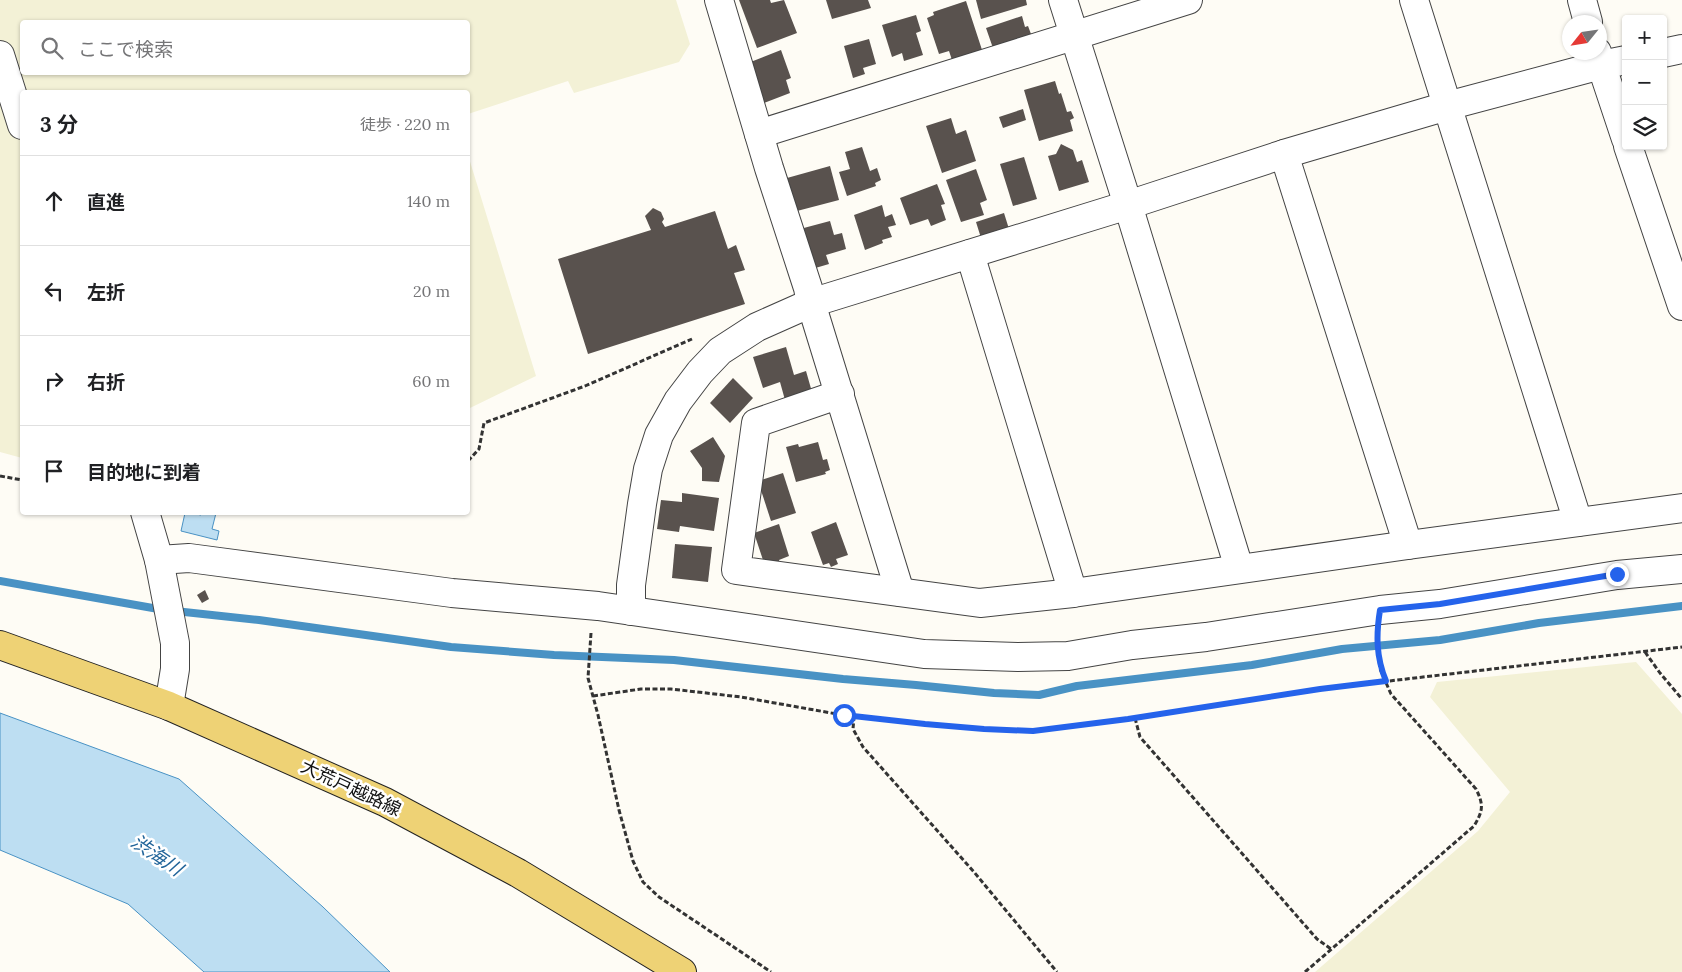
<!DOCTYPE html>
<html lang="ja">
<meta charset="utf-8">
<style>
:root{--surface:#fff;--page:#f6f6f6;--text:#202124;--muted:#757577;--line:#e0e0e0}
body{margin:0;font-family:Lora,"Noto Sans JP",serif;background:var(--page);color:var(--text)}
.controls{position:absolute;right:15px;top:15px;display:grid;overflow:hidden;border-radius:5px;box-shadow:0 1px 4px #0004}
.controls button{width:45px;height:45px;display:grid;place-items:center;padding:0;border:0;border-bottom:1px solid var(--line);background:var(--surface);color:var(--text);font:25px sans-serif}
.compass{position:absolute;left:1562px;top:15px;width:45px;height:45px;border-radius:50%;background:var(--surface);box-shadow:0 1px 4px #0004;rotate:240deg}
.stop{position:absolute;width:15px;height:15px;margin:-11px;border:4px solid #2563eb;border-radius:50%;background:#fff}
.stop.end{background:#2563eb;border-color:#fff;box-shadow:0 1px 5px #0008}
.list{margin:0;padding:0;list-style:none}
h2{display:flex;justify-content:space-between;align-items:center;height:65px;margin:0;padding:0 20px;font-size:21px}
h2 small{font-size:16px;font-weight:400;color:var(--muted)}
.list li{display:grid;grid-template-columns:32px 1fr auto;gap:15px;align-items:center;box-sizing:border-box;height:90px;padding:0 20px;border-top:1px solid var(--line)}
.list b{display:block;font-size:19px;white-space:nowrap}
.list em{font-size:16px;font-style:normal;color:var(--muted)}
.icon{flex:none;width:28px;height:28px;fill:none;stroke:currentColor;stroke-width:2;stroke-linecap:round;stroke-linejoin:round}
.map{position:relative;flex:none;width:1682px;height:972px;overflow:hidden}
.search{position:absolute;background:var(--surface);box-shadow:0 1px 4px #0004;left:20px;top:20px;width:450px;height:55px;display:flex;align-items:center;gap:12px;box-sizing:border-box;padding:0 18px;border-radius:5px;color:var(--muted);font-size:19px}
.panel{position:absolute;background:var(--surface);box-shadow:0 1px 4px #0004;left:20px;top:90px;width:450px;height:425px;border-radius:5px}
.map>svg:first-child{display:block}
</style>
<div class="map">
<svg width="1682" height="972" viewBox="0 0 1682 972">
<rect width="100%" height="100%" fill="#fefcf5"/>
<g fill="#f3f1d6" fill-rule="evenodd">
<path d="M0,0H676L690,44L679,62L574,93L568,81L468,114V92H22V458L0,452ZM22,22H468V72H22Z"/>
<path d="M468,155L536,376L470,408L468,421Z"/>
<path d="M1636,662L1682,714V972H1315L1478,831L1510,792L1430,697L1437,682Z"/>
</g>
<g fill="#bddef2" stroke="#4992c4">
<path d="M185,513H196V514L201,515L202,513H216L212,529L219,531L217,540L181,531Z"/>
<path d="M0,713L179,779L323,907L390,972H204L128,904L0,850Z"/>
</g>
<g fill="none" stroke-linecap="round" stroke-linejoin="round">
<g stroke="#4992c4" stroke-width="8">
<path d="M0,581L164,610"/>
<path d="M175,611L259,620L451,647L554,655L674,660L843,679L916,685L994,693L1039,695L1077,686L1252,665L1342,649L1440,640L1539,623L1682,606"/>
</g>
</g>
<g fill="#59524e">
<path d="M739,0H770L771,3L784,0L797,33L757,48Z"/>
<path d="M826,0H868L871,8L832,19Z"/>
<path d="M976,0H1026L1027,5L981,19Z"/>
<path d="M966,1L984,56L954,66L949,51L939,54L927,18L934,15L933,12Z"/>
<path d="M916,15L921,31L916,33L923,55L904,61L902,53L892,57L882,25Z"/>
<path d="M1022,16L1025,27L1028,26L1031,34L1026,36L1027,40L994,51L986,28Z"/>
<path d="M869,39L876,64L863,68L865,74L853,78L844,46Z"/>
<path d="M781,50L791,78L786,80L790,93L764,103L748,63Z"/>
<path d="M1055,81L1059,94L1061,93L1067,112L1071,111L1074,118L1070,120L1073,131L1039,141L1024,90Z"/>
<path d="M1023,109L1026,120L1003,128L999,117Z"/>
<path d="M951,118L956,134L966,130L976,161L942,173L926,126Z"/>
<path d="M1061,144L1073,150L1077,162L1082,160L1089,182L1059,191L1048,156L1056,154Z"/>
<path d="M862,147L870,171L877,168L881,180L875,183L876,186L847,196L839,172L850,169L845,152Z"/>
<path d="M1024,157L1037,199L1013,206L1000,164Z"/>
<path d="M830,166L839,200L797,211L787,178Z"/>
<path d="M976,169L987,200L980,203L984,215L961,222L946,180Z"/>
<path d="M937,184L945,204L941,205L946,220L931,226L928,219L910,225L900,198Z"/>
<path d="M882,205L885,217L892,214L896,225L888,227L892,237L882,240L883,243L865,250L854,215Z"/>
<path d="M653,208L661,212L664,219L662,222L665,227L715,211L728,249L736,245L745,270L734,273L745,304L588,354L558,259L651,230L645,216Z"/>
<path d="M1004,213L1009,229L981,238L976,222Z"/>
<path d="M830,221L834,235L842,233L846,249L826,255L829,264L812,269L800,229Z"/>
<path d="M786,347L794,375L806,371L812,392L785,400L780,382L763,388L753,357Z"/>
<path d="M733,378L753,398L730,423L710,403Z"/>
<path d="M713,437L725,456L719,482L702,481V468L690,451Z"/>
<path d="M818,442L823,460L827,459L830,470L825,472L826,474L796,482L786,447L798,444L799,447Z"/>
<path d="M783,473L796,513L771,521L758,481Z"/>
<path d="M682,493L719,498L714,531L680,526L679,532L657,529L661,500L682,502Z"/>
<path d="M836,522L848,555L836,559L838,564L831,567L829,563L823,565L811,532Z"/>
<path d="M779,524L789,556L779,560L780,564L766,569L754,533Z"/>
<path d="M675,544L712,547L708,582L672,578Z"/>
<path d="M205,590L209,599L202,603L197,595Z"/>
</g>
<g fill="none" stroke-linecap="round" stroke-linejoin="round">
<g stroke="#444" stroke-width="30">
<g id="minor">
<path d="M719,0L769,168L808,288L811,303L900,592"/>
<path d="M1063,0L1128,205L1239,568"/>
<path d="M1414,0L1578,522"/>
<path d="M1582,0L1588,22"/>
<path d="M1597,52L1626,139"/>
<path d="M1663,53L1682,49"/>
<path d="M0,55L22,125"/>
<path d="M759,134L1188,0"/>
<path d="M1628,146L1682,306"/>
<path d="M1284,154L1408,545"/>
<path d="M970,254L1073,593"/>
<path d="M840,394L756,423L736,570L980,603L1073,593L1408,545L1682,508"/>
<path d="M145,512L159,560L175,643V669L169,706"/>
<path d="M159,560L189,558L452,593L598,606L924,654L1018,657L1068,656L1132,645L1206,637L1380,610L1440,604L1617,575L1682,569"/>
<path d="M631,611V585L642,504L648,469L659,435L678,401L700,372L720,351L757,327L811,303L1128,205L1284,154L1447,106L1601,65L1626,60"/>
</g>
</g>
<g stroke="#222" stroke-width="30">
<path id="major" d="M0,645L169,706L385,802L518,873L682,972"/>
</g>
<g stroke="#333" stroke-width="3" stroke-dasharray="5 2.5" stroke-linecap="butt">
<path d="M468,461L479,449L484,423L585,386L692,339"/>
<path d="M0,476L22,480"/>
<path d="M591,633L588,678L598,715L619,810L633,861L643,882L659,897L771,972"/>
<path d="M1645,652L1660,673L1682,699"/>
<path d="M593,696L641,689H671L741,697L854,717L853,729L863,747L974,872L1057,972"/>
<path d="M854,717L984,729L1033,731L1128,719L1320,689L1682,647"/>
<path d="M1135,718L1140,737L1317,939L1331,949"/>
<path d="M1305,972L1474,826C1483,811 1484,805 1476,789L1391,694L1380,669L1377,638"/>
</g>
<use href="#minor" stroke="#fff" stroke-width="28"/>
<use href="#major" stroke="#eed275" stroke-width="28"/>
</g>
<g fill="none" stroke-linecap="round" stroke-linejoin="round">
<path stroke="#2563eb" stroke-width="6" d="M844,715L925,724L984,729L1033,731L1128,719L1320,689L1386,681C1376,657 1376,635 1380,610L1440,604L1617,574"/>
</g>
<g text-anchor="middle" stroke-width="5" stroke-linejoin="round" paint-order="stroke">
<g font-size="18" fill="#111" stroke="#fff">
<text transform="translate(351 788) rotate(25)" y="6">大荒戸越路線</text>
</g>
<g font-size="19" font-style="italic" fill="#22659a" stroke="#fff">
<text transform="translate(157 855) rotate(34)" y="7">渋海川</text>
</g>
</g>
</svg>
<div class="controls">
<button>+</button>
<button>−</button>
<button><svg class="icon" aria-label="layers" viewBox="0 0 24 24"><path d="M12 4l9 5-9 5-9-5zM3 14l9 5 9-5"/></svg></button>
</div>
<svg class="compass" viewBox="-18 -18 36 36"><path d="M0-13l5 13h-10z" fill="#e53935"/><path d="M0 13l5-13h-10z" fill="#757577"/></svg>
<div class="stop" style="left:844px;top:715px"></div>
<div class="stop end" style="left:1617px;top:574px"></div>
<div class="search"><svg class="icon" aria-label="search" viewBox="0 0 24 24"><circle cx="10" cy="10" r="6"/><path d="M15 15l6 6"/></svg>ここで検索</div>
<section class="panel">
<h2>3 分<small>徒歩 · 220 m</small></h2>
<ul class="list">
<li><svg class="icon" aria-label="ahead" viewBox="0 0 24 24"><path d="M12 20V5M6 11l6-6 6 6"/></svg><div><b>直進</b></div><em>140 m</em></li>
<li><svg class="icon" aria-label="left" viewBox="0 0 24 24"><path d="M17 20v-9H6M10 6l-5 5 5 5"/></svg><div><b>左折</b></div><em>20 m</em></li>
<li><svg class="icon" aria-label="right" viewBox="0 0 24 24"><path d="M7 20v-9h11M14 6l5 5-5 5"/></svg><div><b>右折</b></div><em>60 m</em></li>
<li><svg class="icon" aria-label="arrive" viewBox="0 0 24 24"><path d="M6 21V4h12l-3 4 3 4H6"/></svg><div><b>目的地に到着</b></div></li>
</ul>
</section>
</div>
